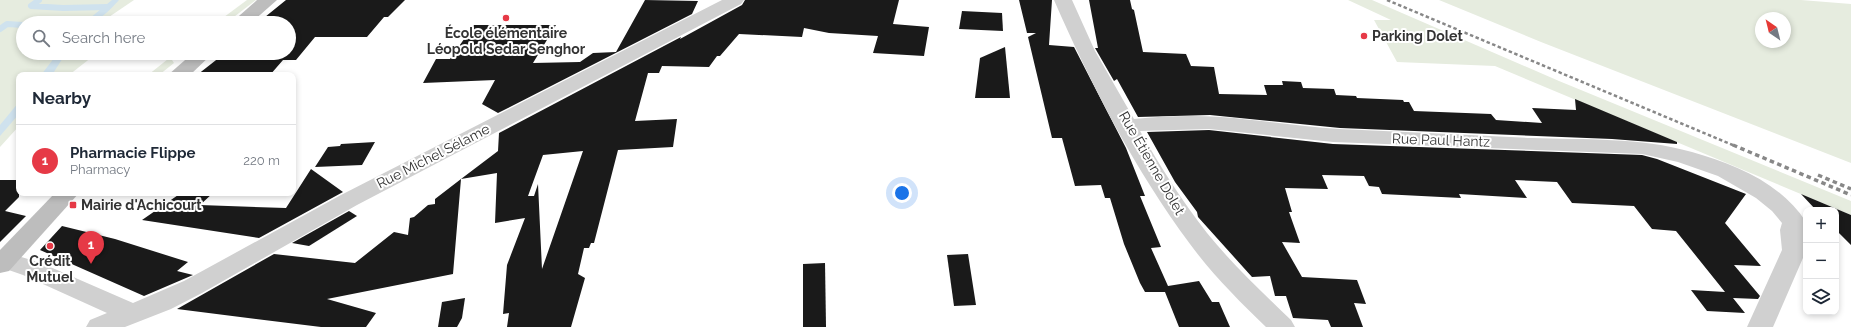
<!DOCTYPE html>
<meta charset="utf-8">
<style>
:root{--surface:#fff;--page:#f6f6f7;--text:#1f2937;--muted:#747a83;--line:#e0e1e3;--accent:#e63946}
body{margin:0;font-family:Raleway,sans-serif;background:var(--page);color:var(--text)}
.controls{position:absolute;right:12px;bottom:12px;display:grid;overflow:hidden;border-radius:8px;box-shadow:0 2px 6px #0003}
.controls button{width:36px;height:36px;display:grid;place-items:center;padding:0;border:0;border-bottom:1px solid var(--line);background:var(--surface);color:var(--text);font:20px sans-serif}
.compass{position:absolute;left:1755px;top:12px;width:36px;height:36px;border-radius:50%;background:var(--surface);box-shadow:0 2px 6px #0003;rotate:325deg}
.you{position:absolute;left:902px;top:193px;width:14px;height:14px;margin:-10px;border:3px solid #fff;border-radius:50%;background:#1a73e8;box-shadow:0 0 0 6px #1a73e833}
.badge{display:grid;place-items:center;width:26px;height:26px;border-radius:50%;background:var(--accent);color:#fff;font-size:13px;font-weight:700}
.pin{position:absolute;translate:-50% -33px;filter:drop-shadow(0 1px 2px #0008)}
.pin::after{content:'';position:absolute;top:21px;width:14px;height:12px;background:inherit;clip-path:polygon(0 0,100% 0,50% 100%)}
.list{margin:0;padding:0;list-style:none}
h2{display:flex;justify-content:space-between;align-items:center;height:52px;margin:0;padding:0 16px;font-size:17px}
h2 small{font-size:13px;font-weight:400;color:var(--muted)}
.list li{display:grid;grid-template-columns:26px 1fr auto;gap:12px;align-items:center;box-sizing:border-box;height:72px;padding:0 16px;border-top:1px solid var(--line)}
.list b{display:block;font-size:15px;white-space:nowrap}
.list p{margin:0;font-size:13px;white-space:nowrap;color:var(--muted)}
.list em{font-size:13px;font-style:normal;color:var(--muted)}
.icon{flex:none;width:22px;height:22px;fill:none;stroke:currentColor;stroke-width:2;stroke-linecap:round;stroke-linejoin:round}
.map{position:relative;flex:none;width:1851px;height:327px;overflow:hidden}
.search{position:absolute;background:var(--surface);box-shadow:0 2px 6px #0003;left:16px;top:16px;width:280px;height:44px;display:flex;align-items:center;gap:10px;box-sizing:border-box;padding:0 14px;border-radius:22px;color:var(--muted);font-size:15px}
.panel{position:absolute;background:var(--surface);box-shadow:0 2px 6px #0003;left:16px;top:72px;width:280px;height:124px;border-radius:8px}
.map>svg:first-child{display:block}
</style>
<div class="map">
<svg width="1851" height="327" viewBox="0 0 1851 327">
<rect width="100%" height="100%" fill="#fff"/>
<g fill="#e6ecdf" fill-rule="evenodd">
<path d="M0,0H134L106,19L133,21L129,23H23V53H85L80,57H92L69,75H19V126L0,147Z"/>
<path d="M247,0H256L226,23H216Z"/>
<path d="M1348,0H1372L1559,81L1851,201V215L1495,66L1397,62L1374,20H1391Z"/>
<path d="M1439,0H1801L1851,4V163L1541,42ZM1761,18H1785V42H1761Z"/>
<path d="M168,59L172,60L174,63L159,75H148Z"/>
</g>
<g fill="#cfe2ee">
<path d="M112,0H119C110,10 98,23 84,23Z"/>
<path d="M58,53H66L52,75H41Z"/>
<path d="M19,102V114L0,136V125Z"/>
</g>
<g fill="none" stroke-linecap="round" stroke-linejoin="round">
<g stroke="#cfe2ee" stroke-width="6">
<path d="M39,0L31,6L63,8L107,7"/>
<path d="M0,29L7,24L23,25"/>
</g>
</g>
<g fill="#1a1a1a" fill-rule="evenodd">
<path d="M286,0H405L388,17H384L367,37H315L296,60H283L270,75H197L225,53H289V23H263L270,17H265Z"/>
<path d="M645,0L698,1L692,14L498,113L482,104L495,80L423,83L436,59H450L474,25H556L533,63L580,62L593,53L616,52Z"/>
<path d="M745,0H899L893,24L929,27L924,56L873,53L878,36L829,33L804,28L802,37L739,34L720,56H717L709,67L662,66L659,73H648L635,121L677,119L673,147L618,150L594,243H591L589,248H584L578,274L585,278L571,327H507L509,313L503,314L507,265L525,218L495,223L497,173L461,179L498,151L499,133L681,37L680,39L742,5ZM583,151L542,269L538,184L534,196H528L543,155Z"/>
<path d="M1019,0H1052L1049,45L1074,47L1126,148L1145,196H1140L1161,247L1151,248L1168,286L1199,281L1212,302H1219L1230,327H1179L1165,292H1145L1140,283L1124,244L1110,198H1105L1101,185L1075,186L1062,138H1052L1028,37L1036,33H1027Z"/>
<path d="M1089,0H1130L1132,9L1134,10L1143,52L1186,54L1191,66L1214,67L1219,94L1267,95L1264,85H1283L1282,81L1301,82L1303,88L1334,89L1336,95L1356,96L1357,98L1403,100L1404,102H1409L1414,111L1491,114L1496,120L1542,123L1532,108L1576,110L1575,99L1677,142V144L1612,139L1340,128L1210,115L1138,117L1117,79L1114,81L1095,48H1098Z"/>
<path d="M962,11L1002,13L1003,31L959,29Z"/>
<path d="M1005,47L1010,98H975L980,58Z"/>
<path d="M1209,130L1333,144L1642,155L1657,159L1746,194L1725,223L1761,266L1734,265L1760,296L1758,299L1733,298L1745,313L1707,311L1691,290L1725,292L1676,231L1652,229L1634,206L1572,203L1557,182L1515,180L1527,198L1459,194L1461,198L1382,194L1379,187L1369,186L1364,176L1322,175L1328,189L1285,188L1292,212H1289L1300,243L1282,242L1302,277L1357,280L1366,304L1354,303L1363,327H1331L1328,320L1293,318L1286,296H1275L1270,276L1252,277L1198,217L1197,212L1175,182L1147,132Z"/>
<path d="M375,142L362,165L315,167L328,147L340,146L341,144Z"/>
<path d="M311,169L343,192L259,238L142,220L181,193H213L200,205L286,208Z"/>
<path d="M461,179L453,274L327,299L376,313L366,327H321L177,309L274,254L355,263L394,232L408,235L410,218L414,217L428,205L435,204V199Z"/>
<path d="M0,180H19V197L5,211L26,216L0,242Z"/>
<path d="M1801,194L1851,215V245L1836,230V210H1816Z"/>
<path d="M349,211L357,216L309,246L292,243Z"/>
<path d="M62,226L115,239L188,262L177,271L193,275L144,296L40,250Z"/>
<path d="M968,254L976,305L954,306L947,255Z"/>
<path d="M825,263L826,327H803V264Z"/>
<path d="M465,298L462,318L457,327H438L442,302Z"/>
</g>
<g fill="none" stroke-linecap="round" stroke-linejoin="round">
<g fill="#d0d0d0" fill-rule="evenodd">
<path d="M722,0H744L741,4L357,205L202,293L171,309L125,327H86L90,320L107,313L23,275L0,267V253L5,252L41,263L133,303L184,281L341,195Z"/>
<path d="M1054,0H1072L1095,51L1134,119C1163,116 1192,115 1221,117C1261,120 1300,127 1340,129C1404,132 1468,135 1532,138C1586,140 1639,137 1692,152C1735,164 1781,183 1806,222L1804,230L1806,251L1773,327H1747L1782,250L1780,230L1782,223L1772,211L1756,198L1718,176L1678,162L1642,154L1333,142L1209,129L1140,131C1160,166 1182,201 1207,233C1232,264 1262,292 1291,320L1295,327H1266C1239,301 1212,274 1190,244C1135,170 1091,85 1054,0Z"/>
</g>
<g fill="#bdbdbd" fill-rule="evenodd">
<path d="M257,0H277L251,23H231Z"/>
<path d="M193,53H213L190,75H168Z"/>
<path d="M55,193H79L9,271L0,273V250Z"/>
</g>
<path stroke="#888" stroke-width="2.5" stroke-dasharray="3.5 2.5" stroke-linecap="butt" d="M1387,0L1735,146"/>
<g stroke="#888" stroke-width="3.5" stroke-dasharray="4.5 3.5" stroke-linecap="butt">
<path d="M1733,145L1851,195"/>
<path d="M1818,175L1851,189"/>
</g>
</g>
<g fill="#e63946" stroke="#fff" stroke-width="1.5">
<circle cx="506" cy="18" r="4"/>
<circle cx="1364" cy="36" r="4"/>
<rect x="69" y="201" width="8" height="8" rx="2"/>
<circle cx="50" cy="246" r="4"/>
</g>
<g text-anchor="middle" stroke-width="4" stroke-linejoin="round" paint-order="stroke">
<g font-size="14" font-weight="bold" fill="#333" stroke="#fff">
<text x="506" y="38">École élémentaire<tspan x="506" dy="16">Léopold Sedar Senghor</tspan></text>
<text x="1372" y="41" text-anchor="start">Parking Dolet</text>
<text x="81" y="210" text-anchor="start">Mairie d'Achicourt</text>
<text x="50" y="266">Crédit<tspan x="50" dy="16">Mutuel</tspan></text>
</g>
<g font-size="14" fill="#333" stroke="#fff">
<text transform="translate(1441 140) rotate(2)" y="5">Rue Paul Hantz</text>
<text transform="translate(433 156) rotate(-27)" y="5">Rue Michel Sélame</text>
<text transform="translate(1152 163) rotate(60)" y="5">Rue Étienne Dolet</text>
</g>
</g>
</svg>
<div class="controls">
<button>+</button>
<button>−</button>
<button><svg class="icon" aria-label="layers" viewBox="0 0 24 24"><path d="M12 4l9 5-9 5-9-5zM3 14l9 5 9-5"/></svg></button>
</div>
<svg class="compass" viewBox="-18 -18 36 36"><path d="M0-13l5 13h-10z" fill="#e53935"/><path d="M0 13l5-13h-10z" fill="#747a83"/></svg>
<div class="you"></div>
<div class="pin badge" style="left:91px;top:264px">1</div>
<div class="search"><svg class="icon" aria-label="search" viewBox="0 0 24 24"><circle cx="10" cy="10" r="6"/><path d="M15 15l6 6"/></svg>Search here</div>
<section class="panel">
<h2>Nearby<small></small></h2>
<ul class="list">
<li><span class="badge">1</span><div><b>Pharmacie Flippe</b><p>Pharmacy</p></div><em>220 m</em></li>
</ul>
</section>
</div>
